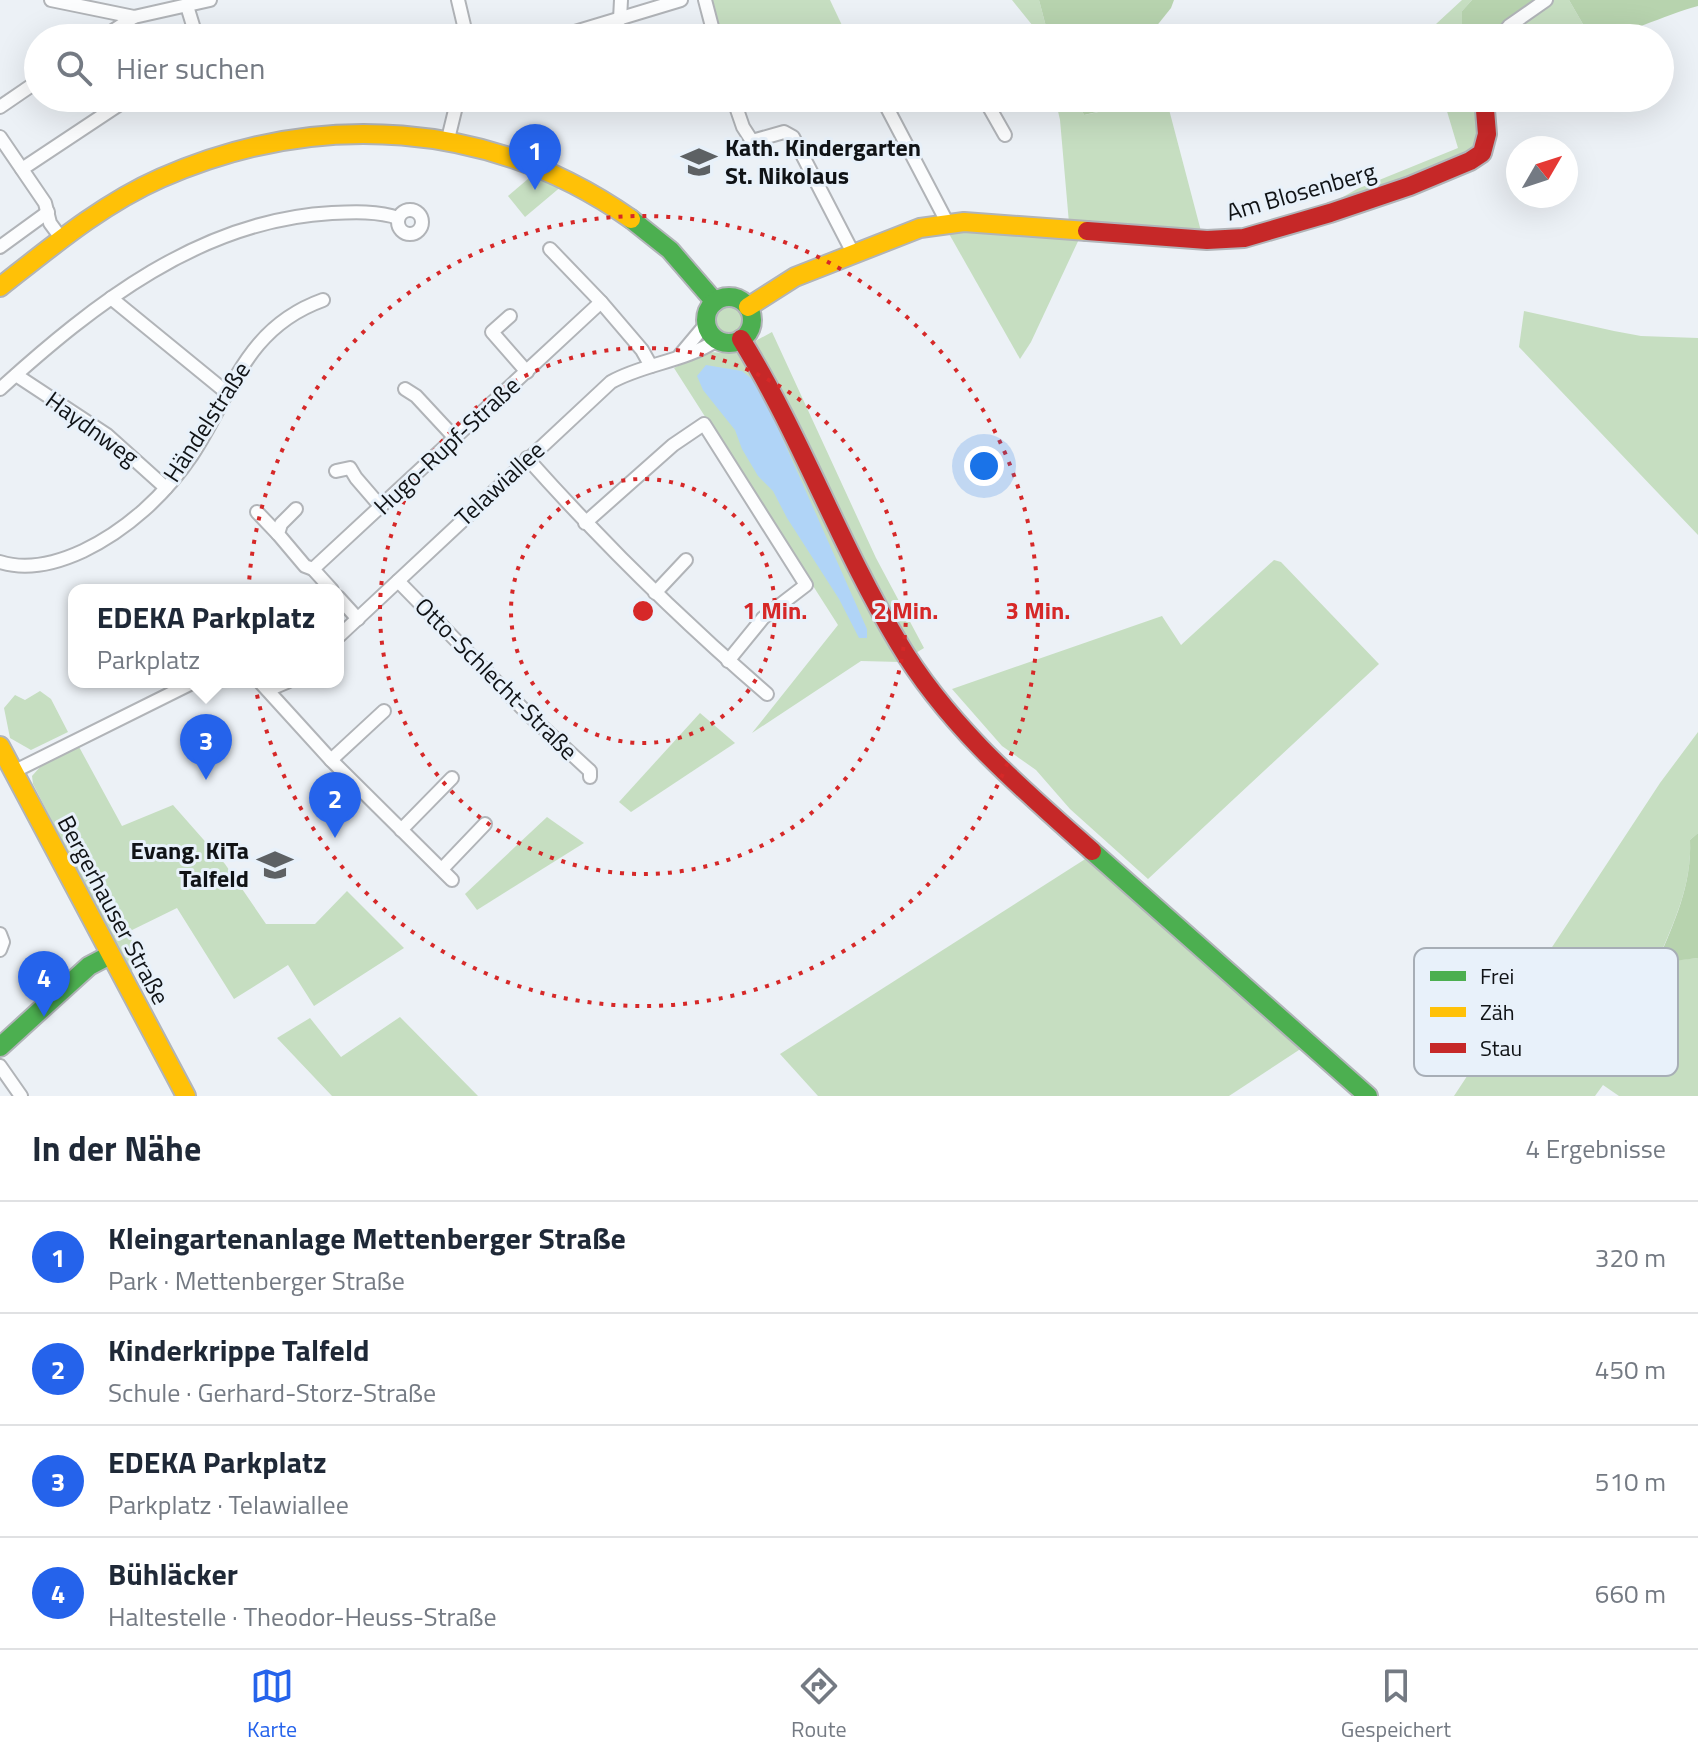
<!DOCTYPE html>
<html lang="de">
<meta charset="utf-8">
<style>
:root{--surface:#fff;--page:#f6f6f7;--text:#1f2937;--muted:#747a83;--line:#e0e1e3;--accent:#2563eb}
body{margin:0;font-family:"Titillium Web",sans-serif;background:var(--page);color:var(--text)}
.compass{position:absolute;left:1506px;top:136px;width:72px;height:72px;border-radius:50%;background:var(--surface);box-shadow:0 8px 32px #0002;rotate:51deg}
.you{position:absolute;left:984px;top:466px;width:28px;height:28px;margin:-20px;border:6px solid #fff;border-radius:50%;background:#1a73e8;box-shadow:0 0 0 12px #1a73e833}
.badge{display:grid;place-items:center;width:52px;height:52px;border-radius:50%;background:var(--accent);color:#fff;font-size:26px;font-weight:700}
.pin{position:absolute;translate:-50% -66px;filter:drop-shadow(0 2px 4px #0008)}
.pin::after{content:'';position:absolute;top:42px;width:28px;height:24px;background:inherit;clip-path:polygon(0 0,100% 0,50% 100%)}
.popup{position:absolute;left:68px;top:584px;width:276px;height:104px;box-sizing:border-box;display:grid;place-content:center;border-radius:16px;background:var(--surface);filter:drop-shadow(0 2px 6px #0005);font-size:26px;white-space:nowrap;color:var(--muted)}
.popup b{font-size:30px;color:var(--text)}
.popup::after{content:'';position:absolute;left:50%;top:100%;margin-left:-16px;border:16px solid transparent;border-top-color:var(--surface)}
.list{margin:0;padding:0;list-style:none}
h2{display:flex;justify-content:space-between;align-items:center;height:104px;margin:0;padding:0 32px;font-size:34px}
h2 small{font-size:26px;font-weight:400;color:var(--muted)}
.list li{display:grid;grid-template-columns:52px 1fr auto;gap:24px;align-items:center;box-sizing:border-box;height:112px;padding:0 32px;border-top:2px solid var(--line)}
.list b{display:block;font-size:30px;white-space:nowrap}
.list p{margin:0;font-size:26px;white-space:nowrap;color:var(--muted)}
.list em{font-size:26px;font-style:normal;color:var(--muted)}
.icon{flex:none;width:44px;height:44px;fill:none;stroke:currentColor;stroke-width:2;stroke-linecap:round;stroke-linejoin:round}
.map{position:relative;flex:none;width:1698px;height:1096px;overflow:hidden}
.search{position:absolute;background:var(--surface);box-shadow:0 8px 32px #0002;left:24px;right:24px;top:24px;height:88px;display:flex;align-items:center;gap:20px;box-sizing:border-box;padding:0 28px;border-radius:44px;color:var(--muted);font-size:30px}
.sheet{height:552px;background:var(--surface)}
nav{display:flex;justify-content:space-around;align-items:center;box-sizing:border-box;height:112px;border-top:2px solid var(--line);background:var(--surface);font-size:22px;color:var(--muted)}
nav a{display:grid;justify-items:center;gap:4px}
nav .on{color:var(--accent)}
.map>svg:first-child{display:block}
</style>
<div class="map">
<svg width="1698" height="1096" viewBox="0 0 1698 1096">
<rect width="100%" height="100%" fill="#ecf1f6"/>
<g fill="#c6dec1">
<path d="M712,0H830L848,38H720Z"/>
<path d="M1012,0H1039L1049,38H1038L1037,31Z"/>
<path d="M1462,0H1472L1462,11V38H1423V36Z"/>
<path d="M1550,0H1569L1591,38H1502Z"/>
<path d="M1055,98H1076L1084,115L1166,98L1202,235L1069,223L1060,120Z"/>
<path d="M1443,98H1479L1478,152L1327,206L1357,189L1458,148Z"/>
<path d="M535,173L563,185L525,217L508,196Z"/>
<path d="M948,232L1080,237L1031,342L1020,359Z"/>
<circle cx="729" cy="321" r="17"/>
<path d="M1524,311L1614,331L1641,336L1698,338V535L1519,347Z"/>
<path d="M772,332L876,558L924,648L901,662L861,661L752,733L838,625L674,368L706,352L733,353Z"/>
<path d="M1274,560L1281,562L1379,664L1148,879L1070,809L1036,770L1002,746L952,689L1162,616L1181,645Z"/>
<path d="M40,691L51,699L68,732L31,750L10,738L4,708L15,695L25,700Z"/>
<path d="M700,713L735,743L631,812L619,802Z"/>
<path d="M1698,732V833L1690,840C1692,885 1674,922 1657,962L1698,958V1096H1619L1603,1085L1595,1096H1454L1660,783Z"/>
<path d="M78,745L122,826L173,805L225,864L266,924H315L347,891L404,948L314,1006L288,965L234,999L177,908L128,932L143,965L129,972L33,784L32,776L40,767Z"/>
<path d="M547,817L584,843L477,910L465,894Z"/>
<path d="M1090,856L1302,1048L1229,1096H818L780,1054Z"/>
<path d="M400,1017L478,1096H332L277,1038L310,1018L341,1057Z"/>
</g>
<g fill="#b7d3ae">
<path d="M1039,0H1174L1171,8L1147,38H1049Z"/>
<path d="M1472,0H1539L1496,38H1462V11Z"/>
<path d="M1569,0H1698V6C1665,14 1622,38 1591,38Z"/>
<path d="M1076,98H1157L1084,115Z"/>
<path d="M1698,833V958L1657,963C1674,923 1692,885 1690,840Z"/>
</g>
<path fill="#b0d4f7" d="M706,365L742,371L752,379L769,408L867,629V638H859L839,599L787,518L773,491L758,476L742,449L735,430L703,390L697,376Z"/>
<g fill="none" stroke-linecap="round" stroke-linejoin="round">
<g stroke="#b1b4b8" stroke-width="16">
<g id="street">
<path d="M51,0L134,17L210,0"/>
<path d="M458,0L467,38"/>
<path d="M705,0L715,38"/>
<path d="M187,6L195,32L203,38"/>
<path d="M620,19L621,0"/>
<path d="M102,38L134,17"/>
<path d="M555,38L681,0"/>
<path d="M1499,38L1509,26L1546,0"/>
<path d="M733,98L743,127L752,141L784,132L793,137L853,253"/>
<path d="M882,98L948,224"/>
<path d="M984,98L1005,135"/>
<path d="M0,107L38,81"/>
<path d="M0,137L45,203L50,223L61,238"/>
<path d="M448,139L458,98"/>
<path d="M22,169L129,98"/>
<circle cx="410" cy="222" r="12"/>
<path d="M0,247L48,212"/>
<path d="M550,249L601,302"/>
<path d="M111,298L226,392"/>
<path d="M510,316L492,332L527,372"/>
<path d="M680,355L706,324"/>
<path d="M16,375L107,435L166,488"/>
<path d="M0,389C94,304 200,220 332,213C353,212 379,211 398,218"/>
<path d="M405,389L416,396L455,438"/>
<path d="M527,458C602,542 682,621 767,694"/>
<path d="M336,471L350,468L356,478L381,507"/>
<path d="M296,509L281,524L278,534L305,566L313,569"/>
<path d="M257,512L278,534"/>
<path d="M585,523L673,445L704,424L806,585L763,618L728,661"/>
<path d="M0,562C28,571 57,563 83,551C127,530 165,495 192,455C232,394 245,328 323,300"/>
<path d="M398,581L527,713L590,771V777"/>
<path d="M332,590L313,569L601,302L642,350L651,366"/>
<path d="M655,593L686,560"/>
<path d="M338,597L358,619"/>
<path d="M338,637L611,382C645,363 684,362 717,340"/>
<path d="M260,682L331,760L452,880"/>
<path d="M268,690L287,682"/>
<path d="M331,760L384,711"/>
<path d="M13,772L194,682"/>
<path d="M401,830L452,778"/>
<path d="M442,869L485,824"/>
<path d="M0,934L3,942L0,950"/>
<path d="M0,1066L21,1096"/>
</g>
</g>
<g stroke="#b1b4b8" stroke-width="22">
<g id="fast">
<path d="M631,219L670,250L715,302"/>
<circle cx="729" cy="320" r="23"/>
<path d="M1092,851L1368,1096"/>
<path d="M0,1047L89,966L110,955"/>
</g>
</g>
<g stroke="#b1b4b8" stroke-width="22">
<g id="slow">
<path d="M0,287C51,247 102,204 161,178C318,109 490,120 631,219"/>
<path d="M748,307L795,277L920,228L964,222L1087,231"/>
<path d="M0,746L186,1096"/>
</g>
</g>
<g stroke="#b1b4b8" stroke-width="22">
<g id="jam">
<path d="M1087,231L1207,240L1244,238L1330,213L1410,186L1470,161L1482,153L1487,134L1484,98"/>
<path d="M741,339C801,436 839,544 898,642C947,725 1021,788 1092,851"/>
</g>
</g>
<use href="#street" stroke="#fcfdfe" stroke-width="12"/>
<use href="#fast" stroke="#4caf50" stroke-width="18"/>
<use href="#slow" stroke="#ffc107" stroke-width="18"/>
<use href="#jam" stroke="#c62828" stroke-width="18"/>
</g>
<g fill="none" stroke="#d62828" stroke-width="4" stroke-dasharray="4 8">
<circle cx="643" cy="611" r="132"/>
<circle cx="643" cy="611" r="263"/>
<circle cx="643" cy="611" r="395"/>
</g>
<defs>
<g id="school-bare" transform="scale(2.76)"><path d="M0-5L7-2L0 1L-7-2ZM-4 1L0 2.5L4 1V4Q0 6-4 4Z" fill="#5d6164" stroke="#e8f1fa" stroke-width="2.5" paint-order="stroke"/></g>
</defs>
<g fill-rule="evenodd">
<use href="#school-bare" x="699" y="162"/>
<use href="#school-bare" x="275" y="865"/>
</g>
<g text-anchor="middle" stroke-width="6" stroke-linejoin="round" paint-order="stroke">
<g font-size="24" font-weight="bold" fill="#101316" stroke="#e8f1fa" text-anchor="start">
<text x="725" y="156">Kath. Kindergarten<tspan x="725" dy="28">St. Nikolaus</tspan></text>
<text x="249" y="859" text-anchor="end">Evang. KiTa<tspan x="249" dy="28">Talfeld</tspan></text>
</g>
<g font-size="24" fill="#101316" stroke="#e8f1fa">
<text transform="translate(1301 192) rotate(-16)" y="8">Am Blosenberg</text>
<text transform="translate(207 422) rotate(-57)" y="8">Händelstraße</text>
<text transform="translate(92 429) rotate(36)" y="8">Haydnweg</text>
<text transform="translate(447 446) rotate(-43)" y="8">Hugo-Rupf-Straße</text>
<text transform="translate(500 484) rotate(-43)" y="8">Telawiallee</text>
<text transform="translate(496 679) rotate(45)" y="8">Otto-Schlecht-Straße</text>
<text transform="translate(113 910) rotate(62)" y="8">Bergerhauser Straße</text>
</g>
</g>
<rect x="1414" y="948" width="264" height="128" rx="12" fill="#e8f1fa" stroke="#a7aeb6" stroke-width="2"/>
<rect x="1430" y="971" width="36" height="10" fill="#4caf50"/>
<rect x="1430" y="1007" width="36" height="10" fill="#ffc107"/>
<rect x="1430" y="1043" width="36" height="10" fill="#c62828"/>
<g font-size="22" fill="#101316">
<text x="1480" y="984">Frei</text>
<text x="1480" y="1020">Zäh</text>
<text x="1480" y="1056">Stau</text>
</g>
<circle cx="643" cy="611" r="12" fill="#d62828" stroke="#e8f1fa" stroke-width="4"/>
<g font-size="24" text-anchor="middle" font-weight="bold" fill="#d62828" stroke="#e8f1fa" stroke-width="6" stroke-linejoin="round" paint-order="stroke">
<text x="775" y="619">1 Min.</text>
<text x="906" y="619">2 Min.</text>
<text x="1038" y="619">3 Min.</text>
</g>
</svg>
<svg class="compass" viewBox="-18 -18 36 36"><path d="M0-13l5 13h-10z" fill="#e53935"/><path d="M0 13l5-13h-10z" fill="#747a83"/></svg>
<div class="you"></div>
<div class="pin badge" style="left:535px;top:190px">1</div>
<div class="pin badge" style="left:335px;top:838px">2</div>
<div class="pin badge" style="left:206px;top:780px">3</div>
<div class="popup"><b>EDEKA Parkplatz</b>Parkplatz</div>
<div class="pin badge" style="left:44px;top:1017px">4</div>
<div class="search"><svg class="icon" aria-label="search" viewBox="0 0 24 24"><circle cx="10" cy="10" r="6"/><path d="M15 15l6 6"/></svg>Hier suchen</div>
</div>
<section class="sheet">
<h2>In der Nähe<small>4 Ergebnisse</small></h2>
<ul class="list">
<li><span class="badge">1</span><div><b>Kleingartenanlage Mettenberger Straße</b><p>Park · Mettenberger Straße</p></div><em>320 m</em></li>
<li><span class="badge">2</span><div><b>Kinderkrippe Talfeld</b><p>Schule · Gerhard-Storz-Straße</p></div><em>450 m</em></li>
<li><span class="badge">3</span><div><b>EDEKA Parkplatz</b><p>Parkplatz · Telawiallee</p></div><em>510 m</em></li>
<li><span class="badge">4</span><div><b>Bühläcker</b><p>Haltestelle · Theodor-Heuss-Straße</p></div><em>660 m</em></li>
</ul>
</section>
<nav>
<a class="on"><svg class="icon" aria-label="map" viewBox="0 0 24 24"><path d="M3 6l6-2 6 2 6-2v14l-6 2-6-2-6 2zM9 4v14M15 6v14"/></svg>Karte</a>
<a><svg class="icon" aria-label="directions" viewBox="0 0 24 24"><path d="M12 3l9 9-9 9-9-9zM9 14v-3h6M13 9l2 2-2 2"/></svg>Route</a>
<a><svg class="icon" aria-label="saved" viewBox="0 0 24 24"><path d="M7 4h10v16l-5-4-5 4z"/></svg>Gespeichert</a>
</nav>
